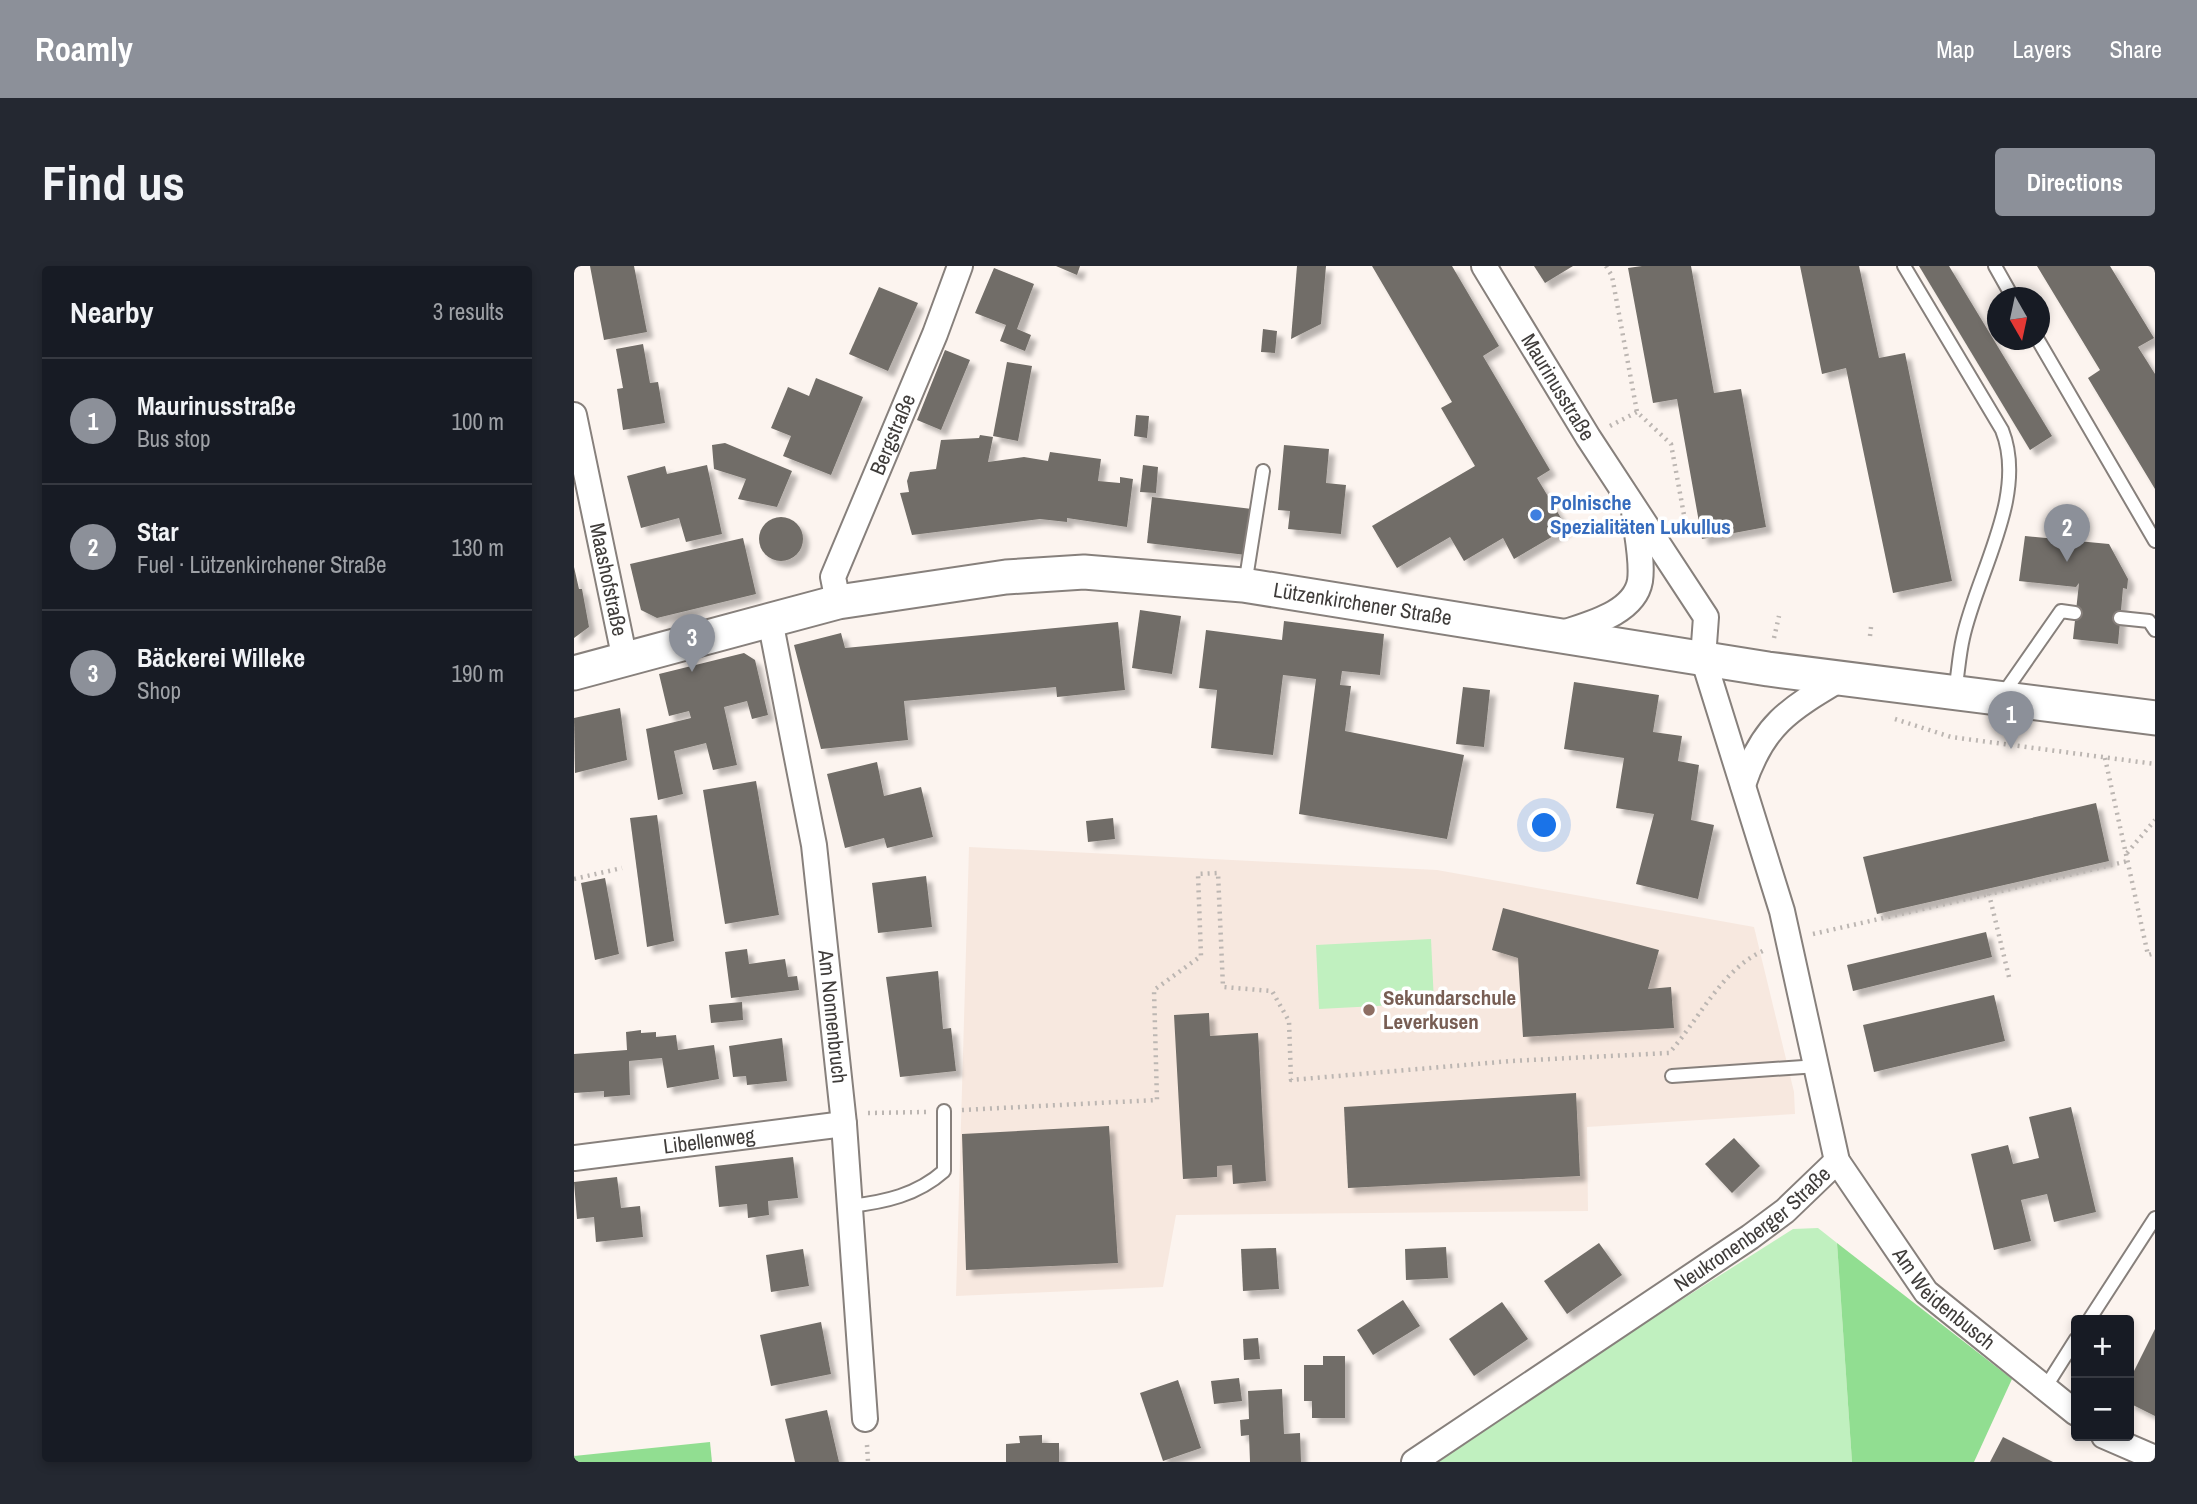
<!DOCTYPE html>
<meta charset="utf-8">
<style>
:root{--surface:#171b24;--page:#242831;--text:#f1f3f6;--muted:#9ea1a6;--line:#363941;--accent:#8c9099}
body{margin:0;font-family:"Archivo Narrow",sans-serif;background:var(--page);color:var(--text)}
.controls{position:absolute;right:21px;bottom:21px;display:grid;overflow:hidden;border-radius:7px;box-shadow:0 4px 10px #0003}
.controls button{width:63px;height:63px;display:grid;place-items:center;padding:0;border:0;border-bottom:2px solid var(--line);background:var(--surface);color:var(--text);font:35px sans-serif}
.compass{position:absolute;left:1413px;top:21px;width:63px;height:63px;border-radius:50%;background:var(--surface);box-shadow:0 4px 10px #0003;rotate:171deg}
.you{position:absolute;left:971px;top:560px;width:24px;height:24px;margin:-18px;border:5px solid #fff;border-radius:50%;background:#1a73e8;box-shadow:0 0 0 10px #1a73e833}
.badge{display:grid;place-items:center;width:46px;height:46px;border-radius:50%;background:var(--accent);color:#fff;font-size:23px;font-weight:700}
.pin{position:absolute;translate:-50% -58px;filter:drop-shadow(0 2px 4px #0008)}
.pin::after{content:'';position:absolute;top:37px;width:24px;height:21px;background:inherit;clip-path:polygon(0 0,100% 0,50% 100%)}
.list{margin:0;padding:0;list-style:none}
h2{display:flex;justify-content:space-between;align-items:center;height:91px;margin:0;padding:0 28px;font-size:30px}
h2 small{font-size:23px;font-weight:400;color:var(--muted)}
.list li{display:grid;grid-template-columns:46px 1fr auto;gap:21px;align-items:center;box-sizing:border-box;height:126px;padding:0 28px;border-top:2px solid var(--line)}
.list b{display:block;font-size:26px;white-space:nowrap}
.list p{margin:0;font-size:23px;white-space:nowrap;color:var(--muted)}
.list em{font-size:23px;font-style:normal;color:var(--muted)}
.map{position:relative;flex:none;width:1581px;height:1196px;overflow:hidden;border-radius:7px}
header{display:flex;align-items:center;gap:42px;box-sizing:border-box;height:98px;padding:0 35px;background:var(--accent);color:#fff}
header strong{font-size:33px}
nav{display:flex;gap:38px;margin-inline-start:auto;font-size:24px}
.intro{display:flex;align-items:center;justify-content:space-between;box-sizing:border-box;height:168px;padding:0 42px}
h1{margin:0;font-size:49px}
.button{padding:18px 32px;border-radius:7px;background:var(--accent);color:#fff;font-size:24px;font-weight:700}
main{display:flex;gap:42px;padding:0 42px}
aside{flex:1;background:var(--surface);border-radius:7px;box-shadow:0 4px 10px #0003}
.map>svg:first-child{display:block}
</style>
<header>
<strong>Roamly</strong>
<nav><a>Map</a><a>Layers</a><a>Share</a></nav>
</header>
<div class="intro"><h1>Find us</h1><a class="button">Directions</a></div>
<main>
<aside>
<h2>Nearby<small>3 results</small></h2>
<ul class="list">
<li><span class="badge">1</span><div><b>Maurinusstraße</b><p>Bus stop</p></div><em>100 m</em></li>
<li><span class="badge">2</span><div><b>Star</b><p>Fuel · Lützenkirchener Straße</p></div><em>130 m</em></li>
<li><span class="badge">3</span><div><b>Bäckerei Willeke</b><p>Shop</p></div><em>190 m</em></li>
</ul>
</aside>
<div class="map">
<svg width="1581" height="1196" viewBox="0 0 1581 1196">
<defs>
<filter id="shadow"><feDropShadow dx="6" dy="6" stdDeviation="2" flood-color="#0004"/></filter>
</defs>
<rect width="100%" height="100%" fill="#fcf4ef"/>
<path fill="#f7e8df" d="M395,581L863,604L1180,661L1220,826L1221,848L1013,861L1014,945L602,949L589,1021L382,1030Z"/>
<g fill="#c0f0bf">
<path d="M857,673L860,737L745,743L742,679Z"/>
<path d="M1244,962L1263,977L1278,1196H862L959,1128L1219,963Z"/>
</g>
<g fill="#91de91">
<path d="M1263,977L1438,1113L1400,1196H1278Z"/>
<path d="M136,1176L138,1196H0V1190Z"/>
</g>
<g fill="#716d67" filter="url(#shadow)">
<path d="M16,0H60L73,66L30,74Z"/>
<path d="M482,0H506L503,9Z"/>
<path d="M723,0H752L747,58L717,73Z"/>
<path d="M798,0H878L925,80L909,90L976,204L963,212L993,262L940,293L929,272L890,295L876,271L823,302L798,260L901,200L867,142L878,136Z"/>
<path d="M960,0H999L971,17Z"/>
<path d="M1068,0H1117L1140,127L1167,123L1192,261L1128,273L1103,133L1079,137L1054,2Z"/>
<path d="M1226,0H1285L1305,92L1331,87L1378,315L1319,327L1272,102L1248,108Z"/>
<path d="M1345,0H1375L1478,170L1456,184Z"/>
<path d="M1463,0H1536L1580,72L1564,81L1581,108V223L1514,112L1526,104Z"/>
<path d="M420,2L460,18L443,63L457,69L451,85L426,75L432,59L401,47Z"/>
<path d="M305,21L344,37L314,105L275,88Z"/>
<path d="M689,63L703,65L701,87L687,86Z"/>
<path d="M69,78L76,117L84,116L91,157L49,164L43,123L49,122L42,83Z"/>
<path d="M371,84L396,94L367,164L343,154Z"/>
<path d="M433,96L458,100L444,175L419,170Z"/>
<path d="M242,112L289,131L257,209L209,190L217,170L197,162L214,121L235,130Z"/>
<path d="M562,149L575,150L573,172L560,170Z"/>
<path d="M406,169L419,171L414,196L450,191L474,195L476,186L527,193L524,215L546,217V211L559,213L553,261L493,252V256L466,253L338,269L326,227L335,226L333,215L336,206L362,203L367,174L405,172Z"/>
<path d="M151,177L218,205L203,241L164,233L172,213L140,203L138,179Z"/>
<path d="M710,179L755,183L752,217L772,219L767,268L714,263L716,245L704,244Z"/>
<path d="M133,199L148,268L112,276L105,252L67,262L53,210L91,200L93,208Z"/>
<path d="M569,199L584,201L582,227L566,226Z"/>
<path d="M578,231L678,243L672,289L573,277Z"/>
<circle cx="207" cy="273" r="22"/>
<path d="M1451,270L1535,278L1554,313L1553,323L1549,322L1544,378L1499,373L1505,317L1502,321L1445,315Z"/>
<path d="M169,272L182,328L83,352L67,344L56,298Z"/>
<path d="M0,301L5,323H8L15,361L0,372Z"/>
<path d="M566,344L607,350L598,408L558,402Z"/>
<path d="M710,355L810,368L806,409L768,405L766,419L777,420L771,465L890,489L873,573L725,548L742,413L709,409L699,489L637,482L643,424L625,422L632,364L708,374Z"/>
<path d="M544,356L551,424L483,431L482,421L330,435L334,474L247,483L220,379L267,367L271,382Z"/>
<path d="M170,387L181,394L194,449L178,453L173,435L150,441L163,499L139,504L132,477L100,485L109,528L84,534L72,463L117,452L115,445L95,450L85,408Z"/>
<path d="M1000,416L1085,429L1079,466L1108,470L1104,495L1125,499L1117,554L1140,559L1124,633L1062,618L1080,548L1042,542L1050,492L990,483Z"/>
<path d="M889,421L916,424L910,481L882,478Z"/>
<path d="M46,442L53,494L1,507L0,452Z"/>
<path d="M303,496L310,530L347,521L359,571L313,582L310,572L271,582L253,508Z"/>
<path d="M182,515L205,649L151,658L129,524Z"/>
<path d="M1522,537L1535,595L1303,648L1289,591Z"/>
<path d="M83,549L100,675L73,681L56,552Z"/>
<path d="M539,552L541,573L514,576L512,555Z"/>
<path d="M352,610L358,661L304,667L298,617Z"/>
<path d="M31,612L45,688L21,694L7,617Z"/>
<path d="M929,642L1085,684L1074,723L1097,721L1100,762L949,771L944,692L918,684Z"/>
<path d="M1412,666L1418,691L1279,725L1273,699Z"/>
<path d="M173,683L175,698L211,693L214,711L223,710L225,724L157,732L151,686Z"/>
<path d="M364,705L369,763L377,762L382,805L326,811L312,711Z"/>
<path d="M1420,729L1431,775L1300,806L1289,759Z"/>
<path d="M168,736L169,754L137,757L135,739Z"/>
<path d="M635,747L636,770L684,767L692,915L659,918L658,899L643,900V911L609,913L600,749Z"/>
<path d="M67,764V767L82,766V771L102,769L104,784L140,779L145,813L93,822L88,792L55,795L56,829L30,831V825L0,827V788L53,784L52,766Z"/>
<path d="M208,772L213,815L173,819L172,810L159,811L155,780Z"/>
<path d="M1002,827L1006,910L774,922L770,841Z"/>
<path d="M1497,841L1522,946L1480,956L1473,928L1447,934L1457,975L1420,984L1397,888L1434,879L1439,898L1465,892L1455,851Z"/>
<path d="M535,860L544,997L392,1004L388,868Z"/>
<path d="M1160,872L1186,900L1158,927L1131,898Z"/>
<path d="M219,891L224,932L194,935L195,949L174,952L173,938L145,941L141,900Z"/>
<path d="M43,911L47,942L66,940L69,971L22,976L20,951L3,953L0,916Z"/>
<path d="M1025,977L1048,1009L993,1048L970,1015Z"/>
<path d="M872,981L874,1012L832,1014L831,983Z"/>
<path d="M702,982L705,1023L669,1025L667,983Z"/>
<path d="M229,983L235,1020L197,1026L192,989Z"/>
<path d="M829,1034L846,1060L799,1089L783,1064Z"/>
<path d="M928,1036L954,1073L900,1110L875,1073Z"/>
<path d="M247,1056L257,1108L197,1120L186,1069Z"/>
<path d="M1581,1063V1150L1555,1137V1115Z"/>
<path d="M684,1072L686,1093L670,1094L669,1073Z"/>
<path d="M749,1090H771V1152H738V1135H730V1099H749Z"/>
<path d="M665,1112L668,1135L640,1138L637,1115Z"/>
<path d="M604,1114L627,1182L589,1195L566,1127Z"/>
<path d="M708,1123L710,1168L726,1167L727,1196H676L675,1169L667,1170L666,1154L675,1153L674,1125Z"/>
<path d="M253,1144L265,1196H221L211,1153Z"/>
<path d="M468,1169V1177H485V1196H432V1178L446,1177L445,1170Z"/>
<path d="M1429,1171L1479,1196H1416Z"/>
</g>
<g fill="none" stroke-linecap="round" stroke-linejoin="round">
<g stroke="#87807c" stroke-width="16">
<g id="service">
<path d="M1330,0L1428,164C1454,229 1403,307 1389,372C1385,389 1384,408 1381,426"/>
<path d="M1421,0L1439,32"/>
<path d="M1464,74L1581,275"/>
<path d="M671,319L689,205"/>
<path d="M1546,352L1575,355L1581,364"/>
<path d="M1427,431L1487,345L1501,347"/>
<path d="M1098,810L1244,800"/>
<path d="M276,940C311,936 343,929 370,905V845"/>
<path d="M1515,1054L1581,952"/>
<path d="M1471,1122L1502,1073"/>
</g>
</g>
<g stroke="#87807c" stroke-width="28">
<g id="minor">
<path id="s1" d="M910,0L1014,171L1132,351L1129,392L1208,645L1263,895L1352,1026L1502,1147"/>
<path id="s2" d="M0,149L51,394"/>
<path id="s3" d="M264,336L259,311L361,68L386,0"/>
<path id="s4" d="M196,354L240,579L270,858L291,1153"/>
<path d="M983,369C1010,359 1060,349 1066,315C1069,294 1062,266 1060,245"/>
<path d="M1169,519C1189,458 1216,443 1268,412"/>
<path id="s5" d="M0,892L270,858"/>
<path d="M1530,1170L1581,1192"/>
<path id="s6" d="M840,1196L1176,971L1211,945L1263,895"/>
</g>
</g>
<g stroke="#87807c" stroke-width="37">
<g id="secondary">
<path id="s7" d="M0,407L264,336L432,311L510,306L669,319L1194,403L1581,452"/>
</g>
</g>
<g stroke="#bcb6b2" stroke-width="4.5" stroke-dasharray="2 5" stroke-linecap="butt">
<path d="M1032,0L1038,10L1063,146L1097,178L1112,260L1108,268"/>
<path d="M1036,160L1063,146"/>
<path d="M1296,370L1297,361"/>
<path d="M1200,372L1205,350"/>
<path d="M1321,453L1377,471L1581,498"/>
<path d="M1531,492L1574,689L1581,687"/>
<path d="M1553,587L1581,554"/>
<path d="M0,613L48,602"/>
<path d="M1239,668L1415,628"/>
<path d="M1435,711L1415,628L1554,595"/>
<path d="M388,844L583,834L580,724L627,690L624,608L644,607L649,721L698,725L715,755L717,814L937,795L1095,787C1125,754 1148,702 1191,684"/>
<path d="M294,847L352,846"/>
<path d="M293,1179L294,1196"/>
</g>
<use href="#service" stroke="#fff" stroke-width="12"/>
<use href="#minor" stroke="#fff" stroke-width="24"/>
<use href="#secondary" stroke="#fff" stroke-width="33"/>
</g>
<circle fill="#3f7fe0" stroke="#fff" stroke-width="2.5" cx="962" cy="249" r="7"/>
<circle fill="#8d6e63" stroke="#fff" stroke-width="2.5" cx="795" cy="744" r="7"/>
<g text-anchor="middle" stroke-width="7" stroke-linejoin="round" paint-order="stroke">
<g font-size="21" fill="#3f3c3a" stroke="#fff">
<text dy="7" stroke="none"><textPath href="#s1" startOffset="142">Maurinusstraße</textPath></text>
<text dy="7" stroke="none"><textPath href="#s3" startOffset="180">Bergstraße</textPath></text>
<text dy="7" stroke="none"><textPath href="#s2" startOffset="168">Maashofstraße</textPath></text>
<text dy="7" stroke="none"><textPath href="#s7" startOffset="802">Lützenkirchener Straße</textPath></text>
<text dy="7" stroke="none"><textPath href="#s4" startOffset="402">Am Nonnenbruch</textPath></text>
<text dy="7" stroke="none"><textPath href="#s5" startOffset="136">Libellenweg</textPath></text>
<text dy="7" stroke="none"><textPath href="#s6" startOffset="411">Neukronenberger Straße</textPath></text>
<text dy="7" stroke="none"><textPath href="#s1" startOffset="1153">Am Weidenbusch</textPath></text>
</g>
<g font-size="21" font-weight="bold" fill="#366cbe" stroke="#fff" text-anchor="start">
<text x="976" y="244">Polnische<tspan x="976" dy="24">Spezialitäten Lukullus</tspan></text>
</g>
<g font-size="21" font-weight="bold" fill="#785e54" stroke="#fff" text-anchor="start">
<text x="809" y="739">Sekundarschule<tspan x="809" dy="24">Leverkusen</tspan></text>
</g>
</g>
</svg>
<div class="controls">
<button>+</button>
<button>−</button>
</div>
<svg class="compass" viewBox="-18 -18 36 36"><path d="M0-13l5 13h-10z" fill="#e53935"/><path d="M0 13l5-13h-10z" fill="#9ea1a6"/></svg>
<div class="you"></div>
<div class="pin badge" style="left:1437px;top:483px">1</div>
<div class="pin badge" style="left:1493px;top:296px">2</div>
<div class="pin badge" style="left:118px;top:406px">3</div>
</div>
</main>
